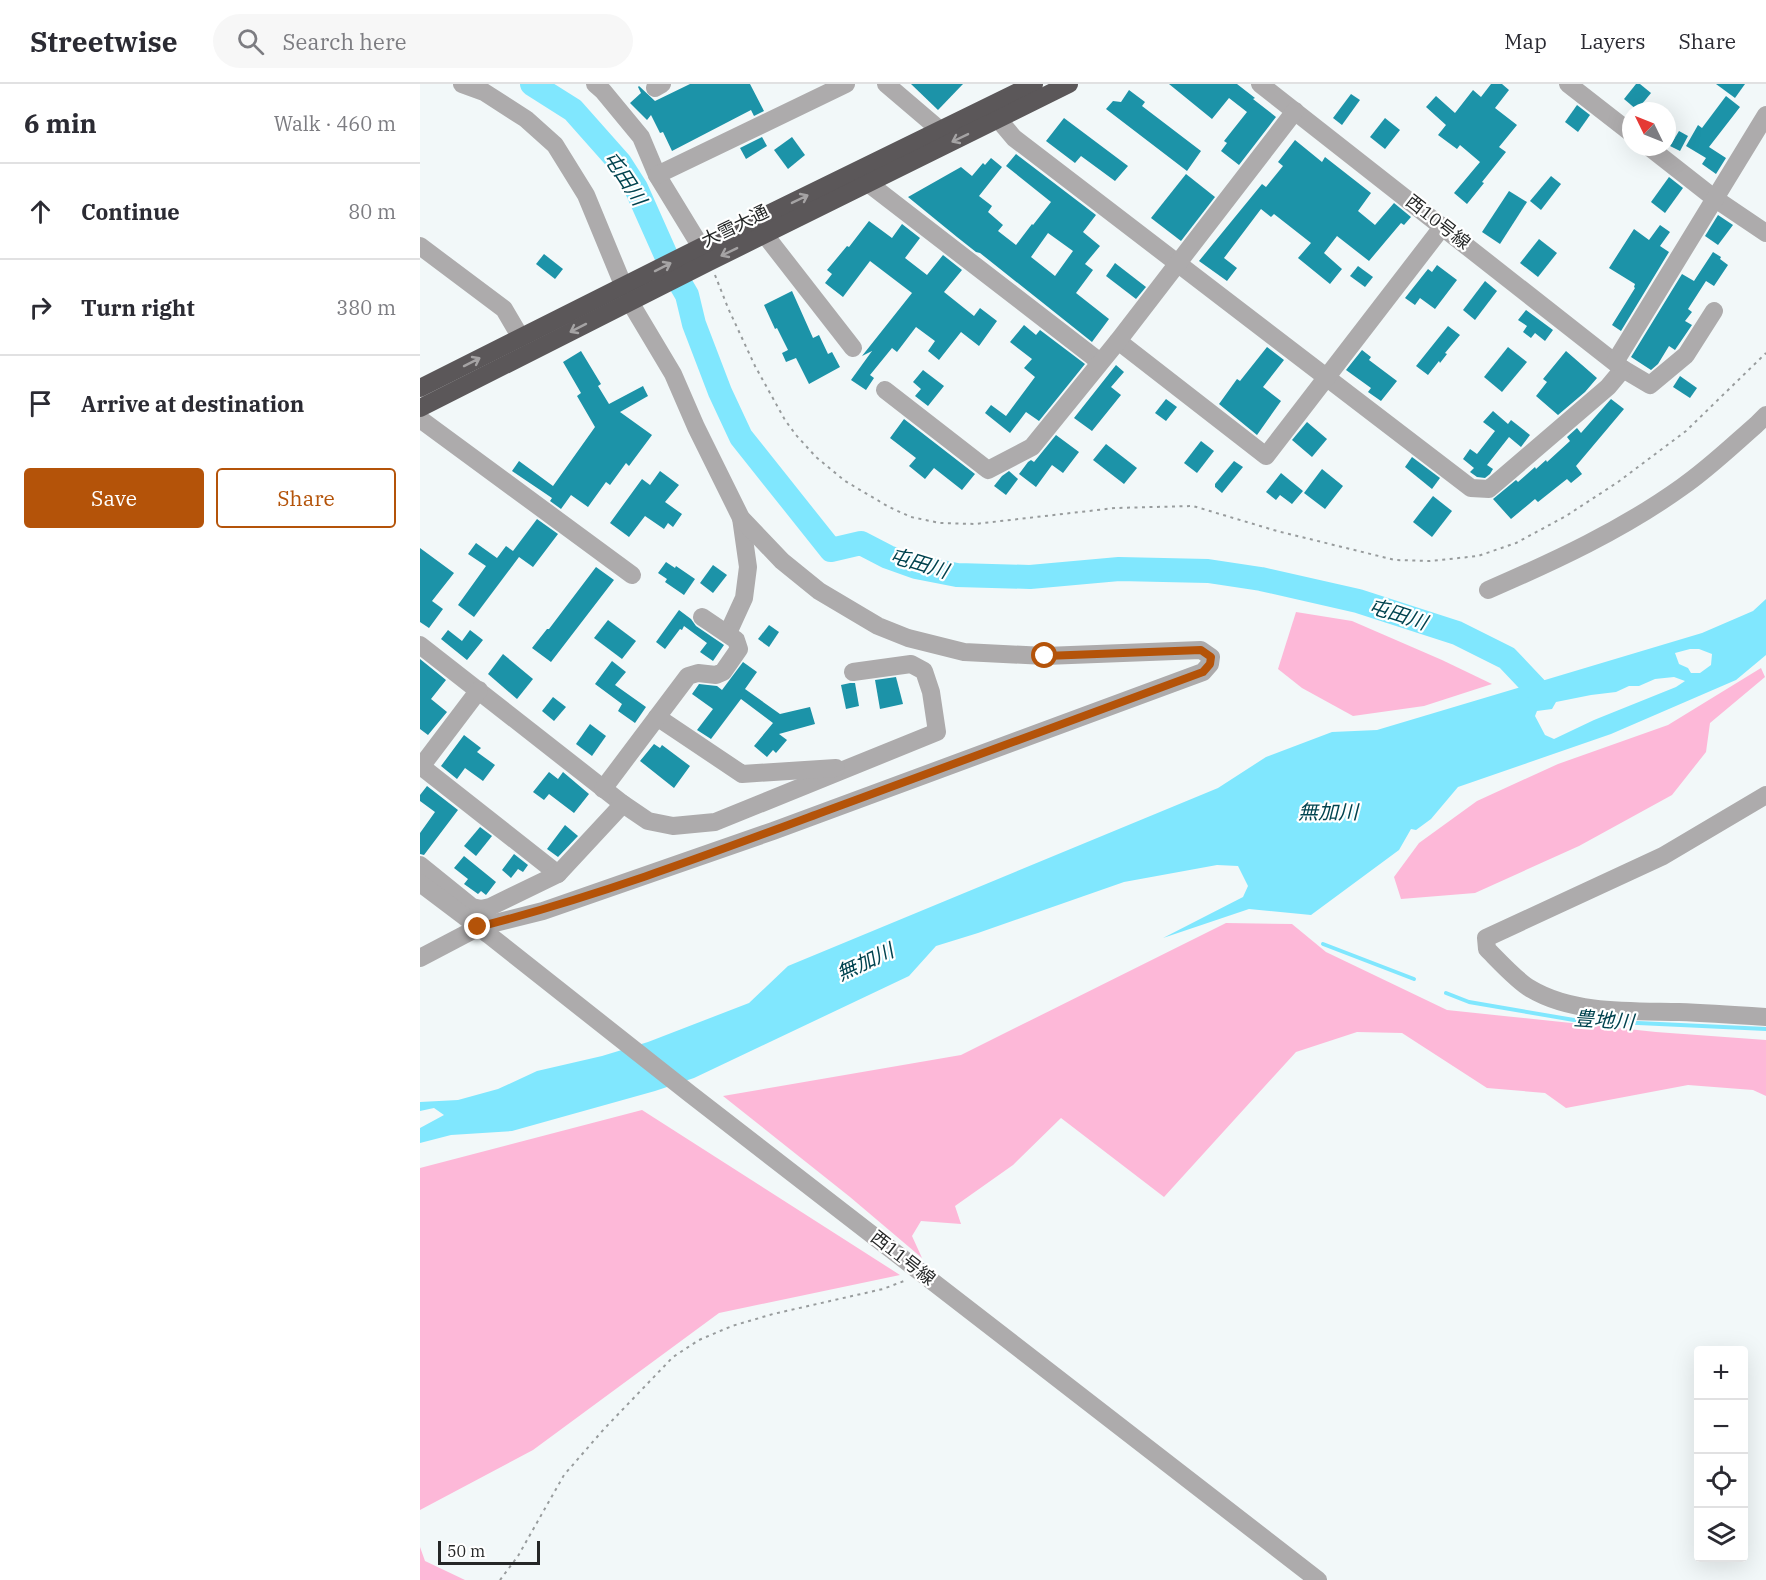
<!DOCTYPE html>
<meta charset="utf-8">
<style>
:root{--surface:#fff;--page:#f7f7f7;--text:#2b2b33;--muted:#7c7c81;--line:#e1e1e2;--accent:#b45309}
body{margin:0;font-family:"IBM Plex Serif","Noto Sans JP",serif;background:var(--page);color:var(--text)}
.controls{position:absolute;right:18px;bottom:18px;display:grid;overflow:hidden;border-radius:6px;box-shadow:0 6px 24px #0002}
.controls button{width:54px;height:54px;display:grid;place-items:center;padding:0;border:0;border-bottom:2px solid var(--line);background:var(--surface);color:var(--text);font:30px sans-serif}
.compass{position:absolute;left:1202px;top:18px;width:54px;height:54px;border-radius:50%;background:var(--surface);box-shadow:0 6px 24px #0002;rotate:313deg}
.scale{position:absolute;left:18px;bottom:15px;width:102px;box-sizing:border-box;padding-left:6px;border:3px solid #252727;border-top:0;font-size:16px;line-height:21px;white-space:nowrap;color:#252727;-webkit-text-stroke:4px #fff;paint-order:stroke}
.stop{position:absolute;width:18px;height:18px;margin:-14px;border:4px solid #b45309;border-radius:50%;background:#fff}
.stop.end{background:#b45309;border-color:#fff;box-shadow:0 2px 6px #0008}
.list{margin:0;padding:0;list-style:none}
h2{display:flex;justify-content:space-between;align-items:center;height:78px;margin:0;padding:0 24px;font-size:26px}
h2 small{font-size:20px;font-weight:400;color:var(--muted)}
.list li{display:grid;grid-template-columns:39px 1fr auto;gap:18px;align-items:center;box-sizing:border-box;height:96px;padding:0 24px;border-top:2px solid var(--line)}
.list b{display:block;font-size:22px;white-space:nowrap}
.list em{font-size:20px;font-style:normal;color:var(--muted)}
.actions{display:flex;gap:12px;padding:18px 24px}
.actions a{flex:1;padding:14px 0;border:2px solid var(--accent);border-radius:6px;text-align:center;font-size:21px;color:var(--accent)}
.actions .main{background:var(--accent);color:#fff}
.icon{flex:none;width:33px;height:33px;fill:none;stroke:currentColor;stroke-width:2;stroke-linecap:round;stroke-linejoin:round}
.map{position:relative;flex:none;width:1346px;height:1496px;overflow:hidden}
header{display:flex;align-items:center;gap:36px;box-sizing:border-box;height:84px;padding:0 30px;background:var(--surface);border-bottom:2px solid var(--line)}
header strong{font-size:28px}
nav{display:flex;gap:33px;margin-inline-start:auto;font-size:21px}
.search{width:420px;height:54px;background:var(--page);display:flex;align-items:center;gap:15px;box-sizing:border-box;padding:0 21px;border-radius:33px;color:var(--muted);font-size:22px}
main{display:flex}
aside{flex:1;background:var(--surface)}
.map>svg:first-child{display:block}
</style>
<header>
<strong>Streetwise</strong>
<div class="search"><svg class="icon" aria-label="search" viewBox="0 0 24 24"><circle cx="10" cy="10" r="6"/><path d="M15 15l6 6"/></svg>Search here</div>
<nav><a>Map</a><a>Layers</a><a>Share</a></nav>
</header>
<main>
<aside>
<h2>6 min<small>Walk · 460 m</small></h2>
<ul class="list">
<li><svg class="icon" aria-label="ahead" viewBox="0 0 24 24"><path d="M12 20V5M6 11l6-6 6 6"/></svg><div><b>Continue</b></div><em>80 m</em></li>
<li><svg class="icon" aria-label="right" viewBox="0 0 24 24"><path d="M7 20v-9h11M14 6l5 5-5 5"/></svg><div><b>Turn right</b></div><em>380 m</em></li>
<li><svg class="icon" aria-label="arrive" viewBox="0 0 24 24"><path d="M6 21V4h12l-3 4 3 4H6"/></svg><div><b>Arrive at destination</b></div></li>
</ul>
<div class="actions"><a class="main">Save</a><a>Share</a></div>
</aside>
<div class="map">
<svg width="1346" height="1496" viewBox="0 0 1346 1496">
<rect width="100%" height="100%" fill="#f2f8f9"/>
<g fill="#fdb8d8">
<path d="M876,528L932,537L1022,576L1072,600L1004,622L933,632L882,604L858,585Z"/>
<path d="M1341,584L1345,593L1290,639L1286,668L1252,711L1159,762L1055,809L981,815L974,793L999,759L1057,717L1138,680L1248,641Z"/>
<path d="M806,839L872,840L906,868L1027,926L1236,948L1346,956V1012L1333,1006L1268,1001L1146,1024L1125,1009L1067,1004L982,949L937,948L876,968L744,1113L641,1034L593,1081L535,1122L541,1140L501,1137L492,1152L502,1174L430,1113L303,1012L541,971Z"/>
<path d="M222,1026L480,1191L299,1229L113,1366L0,1426V1084Z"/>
<path d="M0,1463L5,1477L45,1496H0Z"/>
</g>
<path fill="#80e7fe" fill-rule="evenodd" d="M1346,515V571L1316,596L1191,650L1038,703L1011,735L996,746L991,745L979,766L891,831L829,825L743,854L823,813L828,802L818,782L797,781L704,798L558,849L516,862L489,892L274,994L235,1007L92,1047L31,1051L0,1059V1044L24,1031L14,1024L0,1027V1018L38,1016L78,1005L117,987L182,972L228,958L329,919L368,882L798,704L846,673L912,648L957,646L1282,549L1333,527ZM1270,565H1279L1292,570L1291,581L1280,589H1271L1268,584L1259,580L1255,569ZM1254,593L1265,597L1256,603L1174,636L1134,655L1125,651L1115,632L1117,627L1132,625L1136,618L1171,611L1196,608L1209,602H1219L1235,595Z"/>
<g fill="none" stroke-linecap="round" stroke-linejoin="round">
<g stroke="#80e7fe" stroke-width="4">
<path d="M903,860L994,895"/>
<path d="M1026,909L1049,918L1154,936L1346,945"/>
</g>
<path stroke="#80e7fe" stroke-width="24" d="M112,0L153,26L200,79L216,104L253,187L267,211L274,240L300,308L321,353L411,466L441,459L468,473L496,483L537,491L610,493L699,485L788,487L841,495L938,517L1037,549L1087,574L1123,612"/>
</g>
<g fill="#1c93a8" fill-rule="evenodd">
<path d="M270,0H330L344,27L334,32L331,26L252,67L243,48L240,49L231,31L227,36L210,19L221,9L218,3L219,2L235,17Z"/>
<path d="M491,0H543L518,26Z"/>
<path d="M749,0H817L835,14L833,15L856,33L819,81L801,67L807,59L804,57L827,28L809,14L792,35Z"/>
<path d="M1071,0H1082L1089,6L1075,24L1097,41L1079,63L1086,68L1062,98L1064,99L1047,120L1034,109L1060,78L1040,61L1037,65L1018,51L1026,41L1006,23L1016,12L1035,29L1053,6L1061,13Z"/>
<path d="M1216,0H1220L1231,9L1217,26L1204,15Z"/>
<path d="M1296,0H1325L1315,14Z"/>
<path d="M709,6L725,18L722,22L781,67L767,87L686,25L693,17L701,18Z"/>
<path d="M931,10L940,16L922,41L913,34Z"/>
<path d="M1306,12L1320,23L1289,63L1306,74L1296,90L1282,80L1286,74L1266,62L1278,41L1282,44Z"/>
<path d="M1157,21L1170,31L1158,48L1145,38Z"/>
<path d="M644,34L708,82L695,97L661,72L655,79L626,57Z"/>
<path d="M965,34L980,46L965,65L950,53Z"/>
<path d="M1259,47L1268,52L1260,67L1250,62Z"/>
<path d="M342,53L347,62L326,75L320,64Z"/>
<path d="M372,53L385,71L368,85L354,66Z"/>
<path d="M875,56L902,78L905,73L951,109L938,127L955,141L974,119L991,133L984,141L981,139L949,177L917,152L904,169L922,185L910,200L878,174L891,159L854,130L851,133L841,125L804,174L817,184L807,197L779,177L842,100L846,103L863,82L858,78Z"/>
<path d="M596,70L676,131L663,148L680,162L665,180L673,186L656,209L689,235L672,258L560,169L556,168L537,153L488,113L541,83L552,92L563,79L565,81L571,74L582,83L559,112L572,122L568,128L583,141L578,147L596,161L612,140L613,141L631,118L586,82ZM628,149L653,167L635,192L611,173Z"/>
<path d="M766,90L795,113L761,157L731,134Z"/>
<path d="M1131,92L1141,100L1121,126L1110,117Z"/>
<path d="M1249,93L1263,104L1245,129L1231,118Z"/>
<path d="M1089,107L1107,118L1080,160L1062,148Z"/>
<path d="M1298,131L1313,141L1298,161L1285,152Z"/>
<path d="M449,137L472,154L482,140L500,154L485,174L507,191L523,171L542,186L524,208L554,232L560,224L577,237L559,262L541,248L519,276L508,267L515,257L496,243L477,268L472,264L450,291L454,294L446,306L431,296L452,267L442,272L492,209L450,177L423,213L405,199L412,190L407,186L427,162L429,163Z"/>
<path d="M1240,141L1250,148L1240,162L1249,168L1201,247L1192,241L1215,204L1214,203L1215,200L1189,184L1214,145L1229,156Z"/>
<path d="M1119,155L1137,169L1118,193L1100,179Z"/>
<path d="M1293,168L1301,173L1300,175L1308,181L1294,202L1286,197L1268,225L1272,228L1265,237L1272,241L1257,263L1255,266L1249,262L1238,280L1231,286L1211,273L1262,190L1274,197Z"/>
<path d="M124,170L143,185L135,195L116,180Z"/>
<path d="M695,179L726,203L716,215L686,192Z"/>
<path d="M1017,181L1037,196L1015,225L1000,214L995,221L985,214L1008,185L1012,188Z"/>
<path d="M938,182L953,193L945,203L930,192Z"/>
<path d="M1065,197L1077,207L1055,236L1043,226Z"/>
<path d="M372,207L393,254L399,251L408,270L412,268L420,283L389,300L376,274L366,278L362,269L368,266L357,244L355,245L344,221Z"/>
<path d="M1106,226L1133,246L1125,257L1115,249L1111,254L1103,248L1107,242L1098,236Z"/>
<path d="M604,241L616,251L620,246L665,280L619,337L606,328L590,349L565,329L571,321L586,332L615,293L604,284L612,275L590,258Z"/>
<path d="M1028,242L1040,251L1025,269L1027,270L1020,279L1019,277L1008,291L996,282Z"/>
<path d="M847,263L864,276L843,303L861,317L837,351L799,320L817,295L820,297Z"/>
<path d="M1088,263L1107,278L1082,308L1064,293Z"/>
<path d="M942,266L951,273L949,276L977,297L961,317L948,308L951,304L926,286Z"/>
<path d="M161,267L181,300L178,302L189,320L223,302L228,312L200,328L232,351L209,382L206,379L190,401L186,398L168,423L151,411L141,425L130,417L132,414L92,387L99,377L133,402L175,343L157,312L161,309L143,278Z"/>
<path d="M1146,267L1177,294L1165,308L1138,331L1116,312L1127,298L1123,295Z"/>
<path d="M696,281L704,288L691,303L701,311L672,347L654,334Z"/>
<path d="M503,286L524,302L508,322L495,312L501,305L493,298Z"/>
<path d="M1260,292L1277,304L1270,314L1253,303Z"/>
<path d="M746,315L757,323L746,337L735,329Z"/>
<path d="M1191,315L1204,325L1156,382L1162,390L1151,399L1147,395L1118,418L1115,415L1091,435L1073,415L1096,396L1098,398L1115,383L1116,385L1126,376L1127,378L1150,357L1147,353L1157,344L1161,349Z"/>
<path d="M1073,327L1088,340L1091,336L1110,351L1101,363L1089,353L1067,381L1073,385L1070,390L1065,394L1057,393L1050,388L1054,384L1043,375L1050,365L1057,370L1075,347L1063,338Z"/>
<path d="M484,335L555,390L542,406L514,384L505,395L489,382L496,374L470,354Z"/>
<path d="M887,338L907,355L892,373L872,356Z"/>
<path d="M636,351L659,368L643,389L632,381L616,403L599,390L608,378L611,376L614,378Z"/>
<path d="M781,357L794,367L777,389L764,379Z"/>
<path d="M686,360L717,384L704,400L673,376Z"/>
<path d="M992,373L1020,394L1012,405L985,383Z"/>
<path d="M814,377L823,383L802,409L795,403V400Z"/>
<path d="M902,385L923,402L905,425L884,409Z"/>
<path d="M240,387L259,401L245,418L262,430L253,443L248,439L244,445L225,432L209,453L190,439L222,395L230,401Z"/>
<path d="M589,387L598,395L586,411L574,402L582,392Z"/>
<path d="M861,389L883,407L872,420L860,411L856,416L846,408Z"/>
<path d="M1013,412L1032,427L1012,453L993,438Z"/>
<path d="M117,435L138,450L113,483L99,473L54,533L38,521L66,482L48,470L56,459L77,474L86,462L93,467Z"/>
<path d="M0,464L34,489L12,517L23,525L9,544L0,538Z"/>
<path d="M246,478L255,484L256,482L275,495L264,511L245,498L247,495L238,489Z"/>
<path d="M293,481L307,491L293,509L280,499Z"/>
<path d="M176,483L194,496L131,578L112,564L127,545H129Z"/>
<path d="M259,526L271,535L276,542L304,561L293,577L280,568L287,559L264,542L262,546L260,545L245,565L236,558Z"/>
<path d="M188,536L216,557L202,575L174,554Z"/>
<path d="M349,541L359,548L349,563L338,555Z"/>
<path d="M28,546L42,557L50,546L63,556L47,576L21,555Z"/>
<path d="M83,570L113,595L97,615L68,590Z"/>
<path d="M0,575L26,596L11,615L27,628L8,651L0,645Z"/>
<path d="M192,577L206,588L195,601L226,623L215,639L198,627L202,620L175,600Z"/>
<path d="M323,578L337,588L325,605L360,630L390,623L395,640L359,650L367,656L356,669L353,666L347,673L334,662L353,639L321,615L291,655L277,646L293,625L272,610L279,600L297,602L302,606Z"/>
<path d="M476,593L483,620L460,625L455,596Z"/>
<path d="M430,599H435L439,622L426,625L421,601Z"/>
<path d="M133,613L146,623L134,637L122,627Z"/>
<path d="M170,640L186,652L172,672L156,660Z"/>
<path d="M44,651L61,664L57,668L75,681L63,697L45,684L37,695L21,682Z"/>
<path d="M234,660L240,664L242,661L270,682L254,704L220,677Z"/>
<path d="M129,688L138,695L143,688L169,710L154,729L129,710L124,716L113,708Z"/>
<path d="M7,702L38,726L4,771L0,770V749L15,728L0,717V711Z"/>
<path d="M145,741L158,752L138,773L127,765Z"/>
<path d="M60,743L72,752L56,772L44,762Z"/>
<path d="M94,770L108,781L103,788L98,785L91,794L82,786Z"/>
<path d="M44,772L76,798L66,811L61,807L58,810L44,800L48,795L34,784Z"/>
</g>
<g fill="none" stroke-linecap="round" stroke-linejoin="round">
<g stroke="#989c9d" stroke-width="2" stroke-dasharray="3 4.5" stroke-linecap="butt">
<path d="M295,191L308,224L335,282L365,336L376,351L396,373L425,397L469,423L491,433L520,439L555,440L695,424L773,422L857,447L975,476L1010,477L1058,472L1096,459L1146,432L1198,398L1266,347L1346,269"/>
<path d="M80,1496L98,1472L144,1391L184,1345L253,1273L279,1256L312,1242L353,1230L463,1205L484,1197"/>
</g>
<g stroke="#adabac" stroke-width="18">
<path d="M42,0L64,8L106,35L135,61L166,111L204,203"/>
<path d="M175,0L183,7L221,53L237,91L281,163"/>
<path d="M466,0L520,46"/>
<path d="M840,0L1203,285L1230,301L1266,271L1294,227"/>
<path d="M1148,0L1211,49"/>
<path d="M235,4L242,0"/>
<path d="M578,35L594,54L1051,404L1069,405L1188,303L1203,285"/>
<path d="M1229,63L1294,114L1346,149"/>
<path d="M237,91L426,0"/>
<path d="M448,99L680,278"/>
<path d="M345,151L433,264"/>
<path d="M0,162L84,225L101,254"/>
<path d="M698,257L846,372L1023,142"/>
<path d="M1195,278L1346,31"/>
<path d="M465,306L568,386L612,363L698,257L875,27"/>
<path d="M0,335L212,491"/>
<path d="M1068,506C1135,477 1202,446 1262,403C1288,385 1312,362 1336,341L1346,331"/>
<path d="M308,549L324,514L328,483L321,434"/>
<path d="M0,561L203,720L228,737L253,742L295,738L517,648L511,608L504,587L491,580L433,588"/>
<path d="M237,633L322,690L416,684"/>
<path d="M2,683L138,790"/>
<path d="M0,684L59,606"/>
<path d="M183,705L268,592L278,589L296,591L303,588L319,565L316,556L282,533"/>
<path d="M1346,711L1243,772L1066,854L1067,865C1078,876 1098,898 1111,905C1153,930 1212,927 1259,928C1288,929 1317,931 1346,933"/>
<path d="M0,781L52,823L61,825L70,823L138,790L203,720"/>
<path d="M0,799L69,851L269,1009L898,1496"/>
<path d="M0,874L59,843L123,827L353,747L783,588L790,580L791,573L781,566L625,572L544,568L488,554L458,542L399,507L362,477L321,434L276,343L253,290L210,218"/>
</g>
<g stroke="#5b5759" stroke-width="18">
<path d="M0,304L281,163L614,0"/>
<path d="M0,324L289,178L649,0"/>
</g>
</g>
<defs><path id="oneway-shaft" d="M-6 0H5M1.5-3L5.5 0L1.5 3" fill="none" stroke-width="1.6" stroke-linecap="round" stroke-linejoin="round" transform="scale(1.5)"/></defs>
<g stroke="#a5a3a4">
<use href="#oneway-shaft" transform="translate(540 54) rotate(154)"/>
<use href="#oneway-shaft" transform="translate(380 115) rotate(-26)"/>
<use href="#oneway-shaft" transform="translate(309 168) rotate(154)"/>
<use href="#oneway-shaft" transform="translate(243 183) rotate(-27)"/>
<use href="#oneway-shaft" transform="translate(158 244) rotate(153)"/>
<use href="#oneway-shaft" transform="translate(52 278) rotate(-27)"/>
</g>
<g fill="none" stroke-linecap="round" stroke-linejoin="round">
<path stroke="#b45309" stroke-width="8" d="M58,843C176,813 290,770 403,728C530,682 656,634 783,588L790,580L791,573L781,566L625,572"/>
</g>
<g text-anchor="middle" stroke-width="4.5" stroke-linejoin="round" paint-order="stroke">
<g font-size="18" fill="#252727" stroke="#fff">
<text transform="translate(1018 138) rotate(38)" y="6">西10号線</text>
<text transform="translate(315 142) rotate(-26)" y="6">大雪大通</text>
<text transform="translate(483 1174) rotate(38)" y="6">西11号線</text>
</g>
<g font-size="20" font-style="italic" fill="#00434f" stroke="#fff">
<text transform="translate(205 94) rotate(57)" y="7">屯田川</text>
<text transform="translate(499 479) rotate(17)" y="7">屯田川</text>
<text transform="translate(978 530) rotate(18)" y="7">屯田川</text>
<text x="908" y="735">無加川</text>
<text transform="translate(445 878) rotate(-25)" y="7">無加川</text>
<text transform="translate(1184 936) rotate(4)" y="7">豊地川</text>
</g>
</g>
</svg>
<div class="controls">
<button>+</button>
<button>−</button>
<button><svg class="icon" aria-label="locate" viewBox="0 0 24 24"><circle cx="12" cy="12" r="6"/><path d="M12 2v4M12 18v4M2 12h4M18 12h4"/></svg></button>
<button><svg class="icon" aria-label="layers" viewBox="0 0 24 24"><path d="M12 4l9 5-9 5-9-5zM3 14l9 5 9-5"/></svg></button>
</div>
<svg class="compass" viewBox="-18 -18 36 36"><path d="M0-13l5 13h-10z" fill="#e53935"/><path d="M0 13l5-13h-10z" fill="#7c7c81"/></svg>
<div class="scale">50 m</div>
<div class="stop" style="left:625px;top:572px"></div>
<div class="stop end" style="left:58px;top:843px"></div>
</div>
</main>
